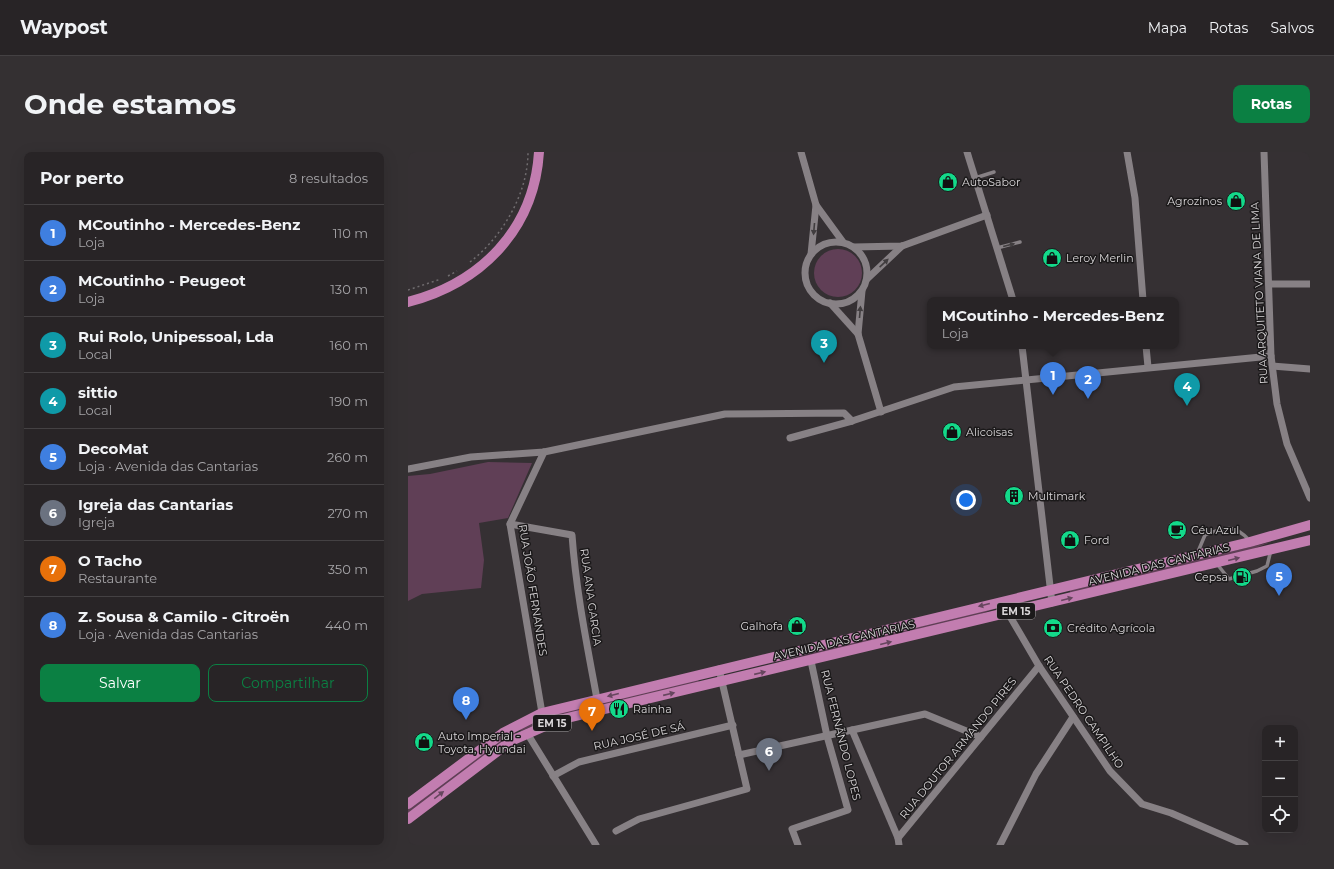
<!DOCTYPE html>
<html lang="pt">
<meta charset="utf-8">
<style>
:root{--surface:#282426;--page:#343032;--text:#f1f3f6;--muted:#a5a4a7;--line:#444143;--accent:#0b8043}
body{margin:0;font-family:Montserrat,sans-serif;background:var(--page);color:var(--text)}
.controls{position:absolute;right:12px;bottom:12px;display:grid;overflow:hidden;border-radius:8px;box-shadow:0 4px 16px #0002}
.controls button{width:36px;height:36px;display:grid;place-items:center;padding:0;border:0;border-bottom:1px solid var(--line);background:var(--surface);color:var(--text);font:20px sans-serif}
.you{position:absolute;left:558px;top:348px;width:14px;height:14px;margin:-10px;border:3px solid #fff;border-radius:50%;background:#1a73e8;box-shadow:0 0 0 6px #1a73e833}
.badge{display:grid;place-items:center;width:26px;height:26px;border-radius:50%;background:var(--accent);color:#fff;font-size:13px;font-weight:700}
.pin{position:absolute;translate:-50% -33px;filter:drop-shadow(0 1px 2px #0008)}
.pin::after{content:'';position:absolute;top:21px;width:14px;height:12px;background:inherit;clip-path:polygon(0 0,100% 0,50% 100%)}
.popup{position:absolute;left:519px;top:145px;width:252px;height:52px;box-sizing:border-box;display:grid;place-content:center;border-radius:8px;background:var(--surface);filter:drop-shadow(0 1px 3px #0005);font-size:13px;white-space:nowrap;color:var(--muted)}
.popup b{font-size:15px;color:var(--text)}
.popup::after{content:'';position:absolute;left:50%;top:100%;margin-left:-8px;border:8px solid transparent;border-top-color:var(--surface)}
.list{margin:0;padding:0;list-style:none}
h2{display:flex;justify-content:space-between;align-items:center;height:52px;margin:0;padding:0 16px;font-size:17px}
h2 small{font-size:13px;font-weight:400;color:var(--muted)}
.list li{display:grid;grid-template-columns:26px 1fr auto;gap:12px;align-items:center;box-sizing:border-box;height:56px;padding:0 16px;border-top:1px solid var(--line)}
.list b{display:block;font-size:15px;white-space:nowrap}
.list p{margin:0;font-size:13px;white-space:nowrap;color:var(--muted)}
.list em{font-size:13px;font-style:normal;color:var(--muted)}
.actions{display:flex;gap:8px;padding:12px 16px}
.actions a{flex:1;padding:9px 0;border:1px solid var(--accent);border-radius:8px;text-align:center;font-size:14px;color:var(--accent)}
.actions .main{background:var(--accent);color:#fff}
.icon{flex:none;width:22px;height:22px;fill:none;stroke:currentColor;stroke-width:2;stroke-linecap:round;stroke-linejoin:round}
.map{position:relative;flex:none;width:902px;height:693px;overflow:hidden;border-radius:8px}
header{display:flex;align-items:center;gap:24px;box-sizing:border-box;height:56px;padding:0 20px;background:var(--surface);border-bottom:1px solid var(--line)}
header strong{font-size:19px}
nav{display:flex;gap:22px;margin-inline-start:auto;font-size:14px}
.intro{display:flex;align-items:center;justify-content:space-between;box-sizing:border-box;height:96px;padding:0 24px}
h1{margin:0;font-size:28px}
.button{padding:10px 18px;border-radius:8px;background:var(--accent);color:#fff;font-size:14px;font-weight:700}
main{display:flex;gap:24px;padding:0 24px}
aside{flex:1;background:var(--surface);border-radius:8px;box-shadow:0 4px 16px #0002}
.map>svg:first-child{display:block}
</style>
<header>
<strong>Waypost</strong>
<nav><a>Mapa</a><a>Rotas</a><a>Salvos</a></nav>
</header>
<div class="intro"><h1>Onde estamos</h1><a class="button">Rotas</a></div>
<main>
<aside>
<h2>Por perto<small>8 resultados</small></h2>
<ul class="list">
<li><span class="badge" style="background:#3f7fe0">1</span><div><b>MCoutinho - Mercedes-Benz</b><p>Loja</p></div><em>110 m</em></li>
<li><span class="badge" style="background:#3f7fe0">2</span><div><b>MCoutinho - Peugeot</b><p>Loja</p></div><em>130 m</em></li>
<li><span class="badge" style="background:#0f9aa8">3</span><div><b>Rui Rolo, Unipessoal, Lda</b><p>Local</p></div><em>160 m</em></li>
<li><span class="badge" style="background:#0f9aa8">4</span><div><b>sittio</b><p>Local</p></div><em>190 m</em></li>
<li><span class="badge" style="background:#3f7fe0">5</span><div><b>DecoMat</b><p>Loja · Avenida das Cantarias</p></div><em>260 m</em></li>
<li><span class="badge" style="background:#6b7280">6</span><div><b>Igreja das Cantarias</b><p>Igreja</p></div><em>270 m</em></li>
<li><span class="badge" style="background:#e8710a">7</span><div><b>O Tacho</b><p>Restaurante</p></div><em>350 m</em></li>
<li><span class="badge" style="background:#3f7fe0">8</span><div><b>Z. Sousa &amp; Camilo - Citroën</b><p>Loja · Avenida das Cantarias</p></div><em>440 m</em></li>
</ul>
<div class="actions"><a class="main">Salvar</a><a>Compartilhar</a></div>
</aside>
<div class="map">
<svg width="902" height="693" viewBox="0 0 902 693">
<rect width="100%" height="100%" fill="#353033"/>
<g fill="#603f56">
<circle cx="430" cy="121" r="24"/>
<path d="M80,310L124,311L100,366L71,371L76,408L73,436L14,442L0,449V324L22,322Z"/>
<path d="M863,390L840,399L662,441V438Z"/>
<path d="M588,456L568,464L494,482L493,479Z"/>
<path d="M488,480L489,483L371,511V510Z"/>
<path d="M290,527L291,531L148,565L113,579L111,576L126,569L158,559Z"/>
<path d="M106,579L108,582L0,661V657Z"/>
</g>
<g fill="none" stroke-linecap="round" stroke-linejoin="round">
<g stroke="#706c6f" stroke-width="1.5" stroke-dasharray="2 3" stroke-linecap="butt">
<path d="M62,110C94,85 120,42 120,0"/>
<path d="M40,124L49,119"/>
<path d="M0,138L33,127"/>
</g>
<g stroke="#878185" stroke-width="3.5">
<path d="M567,26L586,20"/>
<path d="M589,96L612,90"/>
<path d="M789,402L797,383C817,375 826,371 842,389"/>
<path d="M809,412L821,427L849,419L859,414L863,398"/>
</g>
<g stroke="#878185" stroke-width="7">
<path d="M393,0L408,53L435,90"/>
<path d="M559,0L605,148"/>
<path d="M719,0L727,46L735,148"/>
<path d="M856,0L863,204L869,252L879,292L902,346"/>
<circle cx="428" cy="121" r="31"/>
<path d="M446,95L494,94L579,63"/>
<path d="M403,102L408,53"/>
<path d="M459,127L494,94"/>
<path d="M861,132H902"/>
<path d="M454,139L450,182L473,260"/>
<path d="M422,151L450,182"/>
<path d="M614,194L644,451"/>
<path d="M738,194L740,215"/>
<path d="M864,214L902,217"/>
<path d="M382,286L444,269L546,235L863,204"/>
<path d="M0,317L63,305L136,300L317,262L436,261L444,269"/>
<path d="M102,372L164,383C168,439 179,493 189,547"/>
<path d="M600,461L631,514L702,619L734,652L763,661L837,693"/>
<path d="M134,561L102,372L136,300"/>
<path d="M444,578L490,686"/>
<path d="M119,581L188,693"/>
<path d="M331,603L517,562L573,585"/>
<path d="M145,624L171,610L325,573"/>
<path d="M208,679L231,667L339,637L311,517"/>
<path d="M390,693L384,677L440,658L419,584L403,509"/>
<path d="M491,693L490,686L631,514"/>
<path d="M592,693L628,622L665,565"/>
</g>
<g stroke="#c27db0" stroke-width="10">
<path d="M0,150C73,131 126,78 131,0"/>
<path d="M0,652L95,581L134,561L842,390L902,373"/>
<path d="M0,667L103,589L151,568L902,388"/>
</g>
</g>
<defs><path id="oneway-solid" d="M-6-.8H1V-3.2L6.5 0L1 3.2V.8H-6Z"/></defs>
<g fill="#413d3f">
<use href="#oneway-solid" transform="translate(406 77) rotate(95)"/>
<use href="#oneway-solid" transform="translate(601 93) rotate(-14)"/>
<use href="#oneway-solid" transform="translate(476 111) rotate(-43)"/>
<use href="#oneway-solid" transform="translate(452 160) rotate(-85)"/>
</g>
<g fill="#66465e">
<use href="#oneway-solid" transform="translate(826 407) rotate(-14)"/>
<use href="#oneway-solid" transform="translate(659 447) rotate(-14)"/>
<use href="#oneway-solid" transform="translate(576 453) rotate(166)"/>
<use href="#oneway-solid" transform="translate(478 491) rotate(-14)"/>
<use href="#oneway-solid" transform="translate(352 521) rotate(-13)"/>
<use href="#oneway-solid" transform="translate(261 542) rotate(-13)"/>
<use href="#oneway-solid" transform="translate(205 543) rotate(166)"/>
<use href="#oneway-solid" transform="translate(31 643) rotate(-37)"/>
</g>
<defs>
<g id="shop-disc" transform="scale(1)"><circle r="9.5" fill="#13d98a" stroke="#1b191a"/><path d="M-5-2.5h2.3a2.7 3.5 0 0 1 5.4 0H5L5.5 6h-11ZM-1.5-2.5h3a1.5 2.3 0 0 0-3 0Z" fill="#111"/></g>
<g id="building-disc" transform="scale(1)"><circle r="9.5" fill="#13d98a" stroke="#1b191a"/><path d="M-4-6H4V6H1V3H-1V6H-4ZM-2.5-4.3h1.7v1.8h-1.7ZM.8-4.3h1.7v1.8H.8ZM-2.5-1h1.7V.8h-1.7ZM.8-1h1.7V.8H.8Z" fill="#111"/></g>
<g id="cafe-disc" transform="scale(1)"><circle r="9.5" fill="#13d98a" stroke="#1b191a"/><path d="M-5.5-4.5H6V0H3Q3 3.5 0 3.5H-2.5Q-5.5 3.5-5.5 0ZM3-3.2v2h1.7v-2ZM-6 4.5H4V6H-6Z" fill="#111"/></g>
<g id="fuel-disc" transform="scale(1)"><circle r="9.5" fill="#13d98a" stroke="#1b191a"/><path d="M-5.5-6h7V0h2V4h1.3V-2.5L3-4.5l.8-.8L6-3V5H2.5V1h-1V6h-7ZM-4.2-4.7v3.2H.2V-4.7Z" fill="#111"/></g>
<g id="bank-disc" transform="scale(1)"><circle r="9.5" fill="#13d98a" stroke="#1b191a"/><path d="M-6-4H6V4H-6ZM0-2.3a2.3 2.3 0 1 0 0 4.6a2.3 2.3 0 1 0 0-4.6Z" fill="#111"/></g>
<g id="restaurant-disc" transform="scale(1)"><circle r="9.5" fill="#13d98a" stroke="#1b191a"/><path d="M-5-6h1v4h1v-4h1v4h1v-4h1v5L-1.5 .5V6h-2V.5L-5-1ZM5-6V6H3V1.5H1.5Q1.5-4 5-6Z" fill="#111"/></g>
</defs>
<g fill-rule="evenodd">
<use href="#shop-disc" x="540" y="30"/>
<use href="#shop-disc" x="828" y="49"/>
<use href="#shop-disc" x="644" y="106"/>
<use href="#shop-disc" x="544" y="280"/>
<use href="#building-disc" x="606" y="344"/>
<use href="#cafe-disc" x="769" y="378"/>
<use href="#shop-disc" x="662" y="388"/>
<use href="#fuel-disc" x="834" y="425"/>
<use href="#shop-disc" x="389" y="474"/>
<use href="#bank-disc" x="645" y="476"/>
<use href="#restaurant-disc" x="211" y="557"/>
<use href="#shop-disc" x="16" y="590"/>
</g>
<g text-anchor="middle" stroke-width="3" stroke-linejoin="round" paint-order="stroke">
<g fill="#1b191a" stroke="#a09d9f" stroke-width="1">
<rect x="589" y="451" width="38" height="16" rx="3"/>
<rect x="125" y="563" width="38" height="16" rx="3"/>
</g>
<g font-size="10" font-weight="bold" fill="#d9d6d8">
<text x="608" y="463">EM 15</text>
<text x="144" y="575">EM 15</text>
</g>
<g font-size="11" fill="#d9d6d8" stroke="#1b191a" text-anchor="start">
<text x="554" y="34">AutoSabor</text>
<text x="814" y="53" text-anchor="end">Agrozinos</text>
<text x="658" y="110">Leroy Merlin</text>
<text x="558" y="284">Alicoisas</text>
<text x="620" y="348">Multimark</text>
<text x="783" y="382">Céu Azul</text>
<text x="676" y="392">Ford</text>
<text x="820" y="429" text-anchor="end">Cepsa</text>
<text x="375" y="478" text-anchor="end">Galhofa</text>
<text x="659" y="480">Crédito Agrícola</text>
<text x="225" y="561">Rainha</text>
<text x="30" y="588">Auto Imperial -<tspan x="30" dy="13">Toyota, Hyundai</tspan></text>
</g>
<g font-size="11" fill="#d9d6d8" stroke="#1b191a">
<text transform="translate(851 141) rotate(-93)" y="4">RUA ARQUITETO VIANA DE LIMA</text>
<text transform="translate(751 412) rotate(-14)" y="4">AVENIDA DAS CANTARIAS</text>
<text transform="translate(125 438) rotate(81)" y="4">RUA JOÃO FERNANDES</text>
<text transform="translate(183 445) rotate(82)" y="4">RUA ANA GARCIA</text>
<text transform="translate(436 488) rotate(-13)" y="4">AVENIDA DAS CANTARIAS</text>
<text transform="translate(676 560) rotate(56)" y="4">RUA PEDRO CAMPILHO</text>
<text transform="translate(433 583) rotate(76)" y="4">RUA FERNÃNDO LOPES</text>
<text transform="translate(231 584) rotate(-13)" y="4">RUA JOSÉ DE SÁ</text>
<text transform="translate(550 596) rotate(-51)" y="4">RUA DOUTOR ARMANDO PIRES</text>
</g>
</g>
</svg>
<div class="controls">
<button>+</button>
<button>−</button>
<button><svg class="icon" aria-label="locate" viewBox="0 0 24 24"><circle cx="12" cy="12" r="6"/><path d="M12 2v4M12 18v4M2 12h4M18 12h4"/></svg></button>
</div>
<div class="you"></div>
<div class="pin badge" style="left:645px;top:243px;background:#3f7fe0">1</div>
<div class="popup"><b>MCoutinho - Mercedes-Benz</b>Loja</div>
<div class="pin badge" style="left:680px;top:247px;background:#3f7fe0">2</div>
<div class="pin badge" style="left:416px;top:211px;background:#0f9aa8">3</div>
<div class="pin badge" style="left:779px;top:254px;background:#0f9aa8">4</div>
<div class="pin badge" style="left:871px;top:444px;background:#3f7fe0">5</div>
<div class="pin badge" style="left:361px;top:619px;background:#6b7280">6</div>
<div class="pin badge" style="left:184px;top:579px;background:#e8710a">7</div>
<div class="pin badge" style="left:58px;top:568px;background:#3f7fe0">8</div>
</div>
</main>
